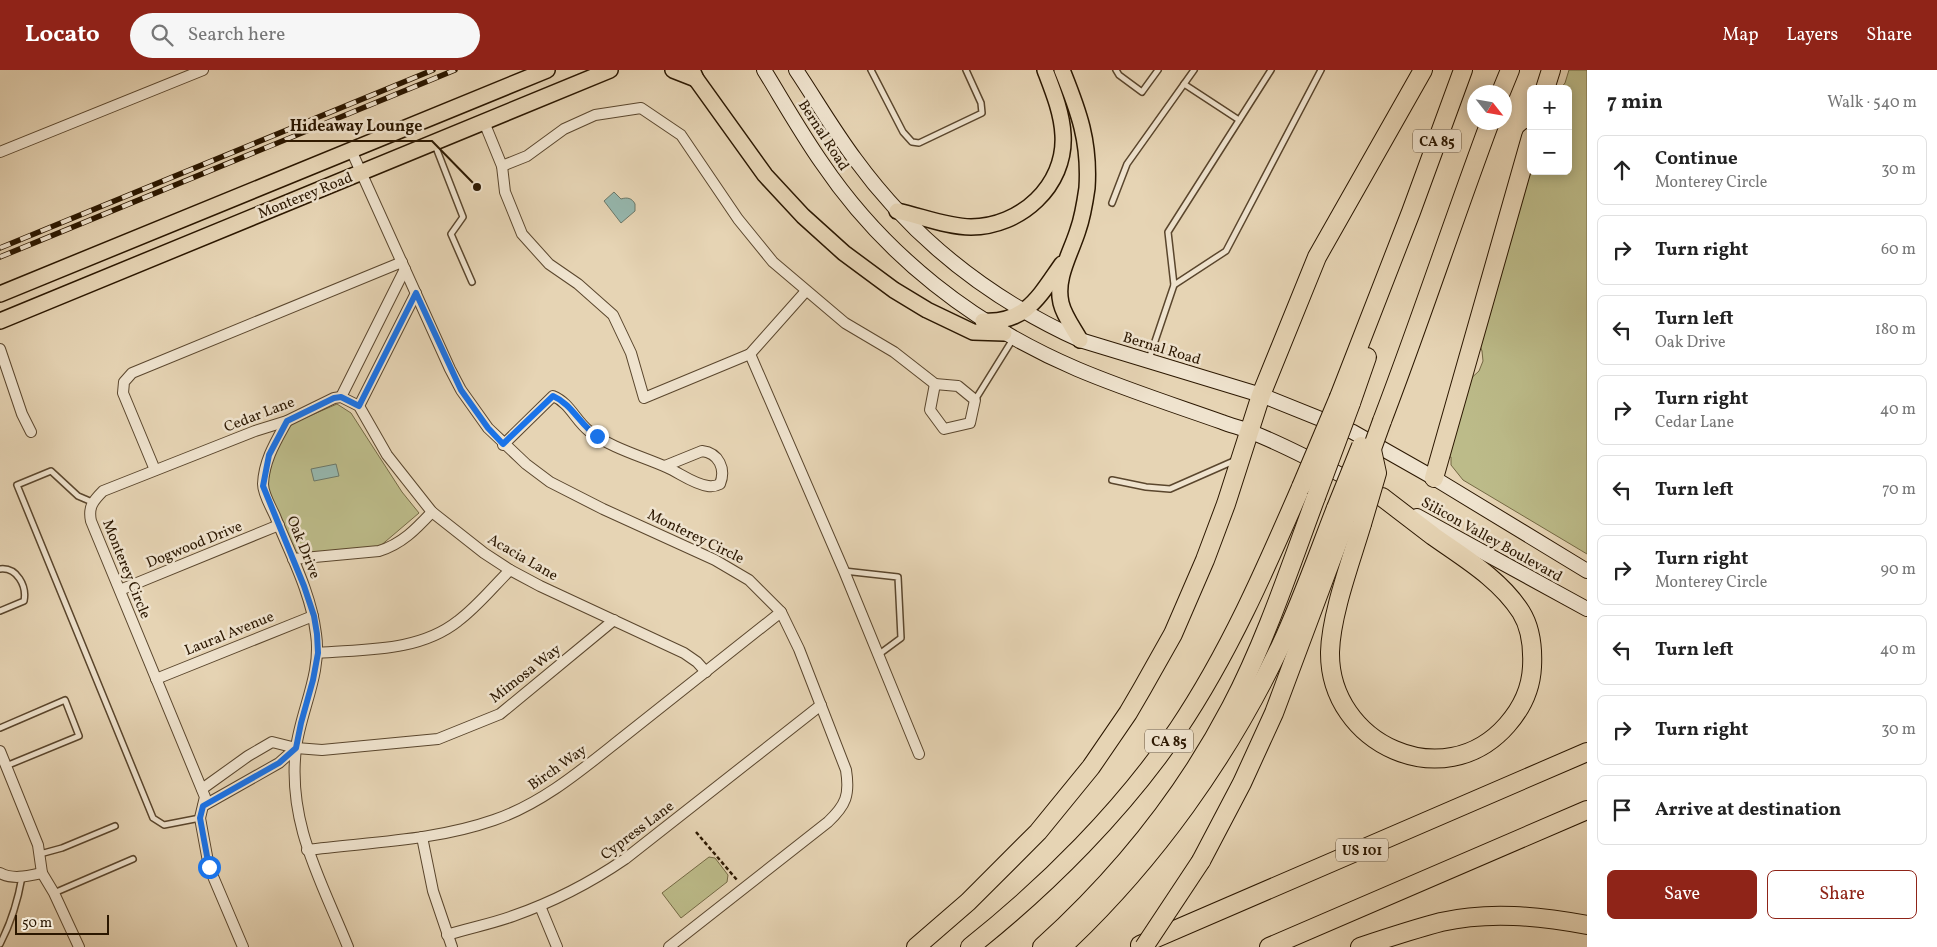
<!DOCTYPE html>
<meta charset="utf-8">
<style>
:root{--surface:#fff;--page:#f6f6f6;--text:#222;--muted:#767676;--line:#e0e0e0;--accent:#8f2418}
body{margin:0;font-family:Vollkorn,serif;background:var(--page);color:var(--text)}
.controls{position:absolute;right:15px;top:15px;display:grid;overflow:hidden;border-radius:8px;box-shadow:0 2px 12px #0003}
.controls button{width:45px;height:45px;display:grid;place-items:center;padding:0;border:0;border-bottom:1px solid var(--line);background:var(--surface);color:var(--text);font:25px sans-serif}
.compass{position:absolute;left:1467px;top:15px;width:45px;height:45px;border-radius:50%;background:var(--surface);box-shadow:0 2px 12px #0003;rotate:121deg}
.scale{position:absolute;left:15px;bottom:12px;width:94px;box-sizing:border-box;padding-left:5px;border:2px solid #2b1700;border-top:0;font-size:14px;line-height:18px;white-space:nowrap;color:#2b1700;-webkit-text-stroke:4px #efe3ce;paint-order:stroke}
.stop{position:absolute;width:15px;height:15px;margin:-11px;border:4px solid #1a73e8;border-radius:50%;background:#fff}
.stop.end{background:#1a73e8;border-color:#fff;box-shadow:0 1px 5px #0008}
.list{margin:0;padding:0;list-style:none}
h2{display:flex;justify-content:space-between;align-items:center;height:65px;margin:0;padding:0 20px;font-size:21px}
h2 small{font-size:16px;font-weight:400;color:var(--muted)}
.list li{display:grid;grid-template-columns:32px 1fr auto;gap:15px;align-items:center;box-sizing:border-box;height:70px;margin:0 10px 10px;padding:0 10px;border:1px solid var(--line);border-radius:8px}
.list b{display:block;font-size:19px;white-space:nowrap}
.list p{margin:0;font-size:16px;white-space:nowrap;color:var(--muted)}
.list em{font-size:16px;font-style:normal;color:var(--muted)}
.actions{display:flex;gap:10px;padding:15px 20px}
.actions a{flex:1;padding:11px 0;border:1px solid var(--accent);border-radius:8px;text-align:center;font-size:18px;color:var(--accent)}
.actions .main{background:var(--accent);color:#fff}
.icon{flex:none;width:28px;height:28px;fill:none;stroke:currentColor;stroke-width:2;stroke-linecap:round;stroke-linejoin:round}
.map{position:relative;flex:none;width:1587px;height:877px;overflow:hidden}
header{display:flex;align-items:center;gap:30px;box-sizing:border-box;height:70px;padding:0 25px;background:var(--accent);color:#fff}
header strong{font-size:24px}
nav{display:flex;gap:28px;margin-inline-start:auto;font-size:18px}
.search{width:350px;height:45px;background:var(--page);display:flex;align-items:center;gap:12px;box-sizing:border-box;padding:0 18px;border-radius:28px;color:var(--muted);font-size:19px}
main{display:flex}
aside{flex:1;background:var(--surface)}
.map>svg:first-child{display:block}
</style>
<header>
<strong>Locato</strong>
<div class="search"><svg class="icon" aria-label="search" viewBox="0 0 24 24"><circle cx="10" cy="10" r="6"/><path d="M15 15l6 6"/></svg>Search here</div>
<nav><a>Map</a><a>Layers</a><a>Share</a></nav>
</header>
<main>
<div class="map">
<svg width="1587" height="877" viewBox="0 0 1587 877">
<rect width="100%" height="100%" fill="#e6d4b4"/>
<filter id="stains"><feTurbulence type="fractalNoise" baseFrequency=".004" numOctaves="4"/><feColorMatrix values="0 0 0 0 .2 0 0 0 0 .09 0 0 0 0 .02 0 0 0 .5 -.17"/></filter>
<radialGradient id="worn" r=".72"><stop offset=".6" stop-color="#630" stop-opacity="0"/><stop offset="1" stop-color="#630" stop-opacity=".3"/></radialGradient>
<g fill="#bcbb89" stroke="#746944">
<path d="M1569,0H1587V484L1463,410L1451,395V387H1447L1467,312L1479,301L1483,291L1482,281L1480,276L1531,86V101H1568V19H1560L1565,13Z"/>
<path d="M337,334L351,343L402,422L419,443L379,477L290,484L267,416L273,386L291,354Z"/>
<path d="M709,787L715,788L728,805L727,812L681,848L662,823Z"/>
</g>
<g fill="#96b8af" stroke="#6b7869">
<path d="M614,122L621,129C627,127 632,128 635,134V141L621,153L604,131Z"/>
<path d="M336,394L339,406L314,411L311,399Z"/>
</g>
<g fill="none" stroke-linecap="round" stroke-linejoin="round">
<g stroke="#5a462d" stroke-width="8">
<g id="lane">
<path d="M871,0L903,62L912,72L919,73L982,43L981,33L966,0"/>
<path d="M1116,0L1119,5L1142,22L1158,0"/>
<path d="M1184,14L1239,50"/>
<path d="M435,75L463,147L451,164L472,212"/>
<path d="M1112,133L1127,94L1194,0"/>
<path d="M1174,215L1168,162L1271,0"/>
<path d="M1149,289L1174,215L1226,181L1321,0"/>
<path d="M975,330L1013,269"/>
<path d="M1112,410L1146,417L1170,419L1236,390"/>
<path d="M92,432L78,426L51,401L17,415L153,748L164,755L200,748"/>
<path d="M0,499C17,497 27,516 24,531L0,541"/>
<path d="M844,501L898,507L901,568L878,585"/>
<path d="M0,658L65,630L79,666L6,696"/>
<path d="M40,784L62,778L115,756"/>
<path d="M54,823L133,789"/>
<path d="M0,874C11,853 18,830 22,807"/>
</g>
</g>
<g stroke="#5a462d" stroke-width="12">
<g id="street">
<path d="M484,52L502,96L505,122L522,164L549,194L578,214L613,245L631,283L644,328L750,284L806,221"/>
<path d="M351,80L450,299L461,320L488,358L526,394L550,412L603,439L715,490L749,510L781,542L799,579L846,700C850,725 846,735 828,752L669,877"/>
<path d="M0,82L203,0"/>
<path d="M502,96L527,86L564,59L595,45L641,38L681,65L738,149L773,192L845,253L894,282L935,314"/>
<path d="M0,279L22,344L31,362"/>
<path d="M750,284L844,501L919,684"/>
<path d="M935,314L958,316L975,330L970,353L944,359L930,340Z"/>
<path d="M341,327L405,199"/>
<path d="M359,336L416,223"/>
<path d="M287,351C276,371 264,390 263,414C263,424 271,437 275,446C290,484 311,522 316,564C322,603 301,640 296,678C287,753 321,810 348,877"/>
<path d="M503,375L553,326C570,333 575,350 589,361C611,378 641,386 666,397C680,403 693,414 708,416C713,417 716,416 720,414C726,399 719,383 702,381L665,396"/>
<path d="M155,400L123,323L124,312L132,303L402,192"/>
<path d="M293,489L379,481C402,474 416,459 432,442"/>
<path d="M120,520L279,455"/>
<path d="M318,583C365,579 419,582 458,551C477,537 493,517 510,500"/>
<path d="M156,609L313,546"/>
<path d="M0,681L38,775L42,803L54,823L79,877"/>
<path d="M202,719L248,686L272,672L296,678L322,680L438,669L500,644L614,550"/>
<path d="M203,736L279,693L296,678"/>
<path d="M422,767L433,821L452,877"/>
<path d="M307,780C369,772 434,771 494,750C544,733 585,697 627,664C678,624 729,583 781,542"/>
<path d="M0,803C13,810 28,806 42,803"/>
<path d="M540,836L557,877"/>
<path d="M447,865C469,858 491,854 513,846C553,832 590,813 625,789L821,635"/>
<path d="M243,877L209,797L200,748L205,727L91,451C88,437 93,431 103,421L255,361L287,351L334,328L341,327L359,336L387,385L432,442L484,483L510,500L540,516L684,583L697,592L706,602"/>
</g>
</g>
<g stroke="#2b1700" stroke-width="16">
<g id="secondary">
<path d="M764,0C783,31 801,63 822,93C885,186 974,255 1077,299C1124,319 1174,335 1222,352C1232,356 1242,358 1251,362C1287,376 1322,395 1356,413"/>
<path d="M796,0C816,30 834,61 855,89C914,170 990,229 1080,270L1261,325L1353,362L1434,408L1587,501"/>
<path d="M1417,446L1587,539"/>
</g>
</g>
<g stroke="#2b1700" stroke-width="18">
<g id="primary">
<path d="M673,0L696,9"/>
<path d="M692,0L696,9L765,105L803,146L844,183L894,220L927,240L973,262L1004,263"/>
<path d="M1062,0C1079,42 1090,72 1087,118C1085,132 1083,146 1078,160C1071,183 1055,208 1061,233C1064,246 1074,259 1080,270"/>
<path d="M897,141C921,146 947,157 971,157C1020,157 1066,116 1063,65C1062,43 1053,21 1045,0"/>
<path d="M0,224L547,0"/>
<path d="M0,251L610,0"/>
<path d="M983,251C1026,254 1040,225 1062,194"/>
</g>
</g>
<g stroke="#2b1700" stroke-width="20">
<g id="highway">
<path d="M1545,19L1551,0"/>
<path d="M1501,22L1510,0"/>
<path d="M1339,327L1411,142L1463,0"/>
<path d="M1351,333L1367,287"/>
<path d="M1382,351C1420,252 1453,151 1490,52"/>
<path d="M1434,408L1531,67"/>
<path d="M1362,454C1351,491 1331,544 1330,582C1329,674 1444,727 1507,655C1522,638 1531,618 1532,597C1533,578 1531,558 1521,542C1500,509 1464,488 1433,466C1416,453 1399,440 1382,427"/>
<path d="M1201,791L1242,713L1274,643L1348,445"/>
<path d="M1140,875L1587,682"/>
<path d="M916,877L968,832L1038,762L1091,697L1128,643L1142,619L1173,564L1205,490L1226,434L1261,325L1317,187L1423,0"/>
<path d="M970,877C1047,816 1123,740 1178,659C1229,583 1265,500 1301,417"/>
<path d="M1042,877C1117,809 1184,727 1231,637C1266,570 1290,497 1316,427"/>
<path d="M1062,877C1153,792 1228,687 1281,575C1302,530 1318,484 1336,438"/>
<path d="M1269,877L1587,740"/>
<path d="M1360,877C1387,868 1414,859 1441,852C1489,841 1539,846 1587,855"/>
</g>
</g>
<path stroke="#2b1700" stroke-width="2.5" stroke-dasharray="4 2.5" stroke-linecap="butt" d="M696,762L737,810"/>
<use href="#lane" stroke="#efe3ce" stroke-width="5"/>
<use href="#street" stroke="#efe3ce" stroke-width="10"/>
<use href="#secondary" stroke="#efe3ce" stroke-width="14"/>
<use href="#primary" stroke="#e6d4b4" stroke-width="15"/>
<use href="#highway" stroke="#e6d4b4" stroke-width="18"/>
<g stroke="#2b1700" stroke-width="5.5">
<g id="rail">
<path d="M0,178L433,0"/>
<path d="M0,187L455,0"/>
</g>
</g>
<use href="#rail" stroke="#efe3ce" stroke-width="4" stroke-dasharray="11" stroke-linecap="butt"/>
<g stroke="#2b1700" stroke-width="20" stroke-linecap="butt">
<g id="highway-bridge">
<path d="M1301,417L1339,327"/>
<path d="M1316,427L1351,333"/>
<path d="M1336,438L1361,376"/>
<path d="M1348,445L1382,351"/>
<path d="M1362,454L1377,403L1372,380"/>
<path d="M1144,877L1201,791"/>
</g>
</g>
<use href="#highway-bridge" stroke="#e6d4b4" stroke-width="18"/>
</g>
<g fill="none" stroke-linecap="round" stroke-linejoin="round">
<path stroke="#1a73e8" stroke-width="6" d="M209,797L200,748L203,736L279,693L296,678L301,653L313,610L318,583L317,564L314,546L304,516L263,416L269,385L287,351L334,328L341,327L359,336L416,223L461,320L488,358L503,374L553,326C572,334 580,355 597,366"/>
</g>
<g text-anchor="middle" stroke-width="5" stroke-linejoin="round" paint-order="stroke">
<g fill="#efe3ce" stroke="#66543e" stroke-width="1">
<rect x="1413" y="59.5" width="48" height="23" rx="4"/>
<rect x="1145" y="659.5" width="48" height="23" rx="4"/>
<rect x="1336" y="768.5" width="52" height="23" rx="4"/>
</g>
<g font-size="14" font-weight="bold" fill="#2b1700">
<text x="1437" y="76">CA 85</text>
<text x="1169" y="676">CA 85</text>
<text x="1362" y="785">US 101</text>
</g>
<g font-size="15" fill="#2b1700" stroke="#efe3ce">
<text transform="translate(824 65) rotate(57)" y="5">Bernal Road</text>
<text transform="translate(305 125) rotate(-22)" y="5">Monterey Road</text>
<text transform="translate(1162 278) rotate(17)" y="5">Bernal Road</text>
<text transform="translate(259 344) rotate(-21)" y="5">Cedar Lane</text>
<text transform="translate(696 466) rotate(26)" y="5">Monterey Circle</text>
<text transform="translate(1492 469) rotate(29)" y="5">Silicon Valley Boulevard</text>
<text transform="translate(194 474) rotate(-22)" y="5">Dogwood Drive</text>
<text transform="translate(304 477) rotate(68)" y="5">Oak Drive</text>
<text transform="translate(523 487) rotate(30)" y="5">Acacia Lane</text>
<text transform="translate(127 499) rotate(68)" y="5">Monterey Circle</text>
<text transform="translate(229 563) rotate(-22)" y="5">Laural Avenue</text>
<text transform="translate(525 603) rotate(-38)" y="5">Mimosa Way</text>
<text transform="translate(557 697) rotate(-35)" y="5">Birch Way</text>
<text transform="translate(637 760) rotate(-37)" y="5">Cypress Lane</text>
</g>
</g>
<path fill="none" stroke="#2b1700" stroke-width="2" d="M477 117L432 71H280"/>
<circle fill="#2b1700" stroke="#efe3ce" stroke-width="2" cx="477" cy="117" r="5"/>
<g font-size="16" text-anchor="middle" font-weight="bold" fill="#2b1700" stroke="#efe3ce" stroke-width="5" stroke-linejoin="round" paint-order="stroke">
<text x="356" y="61">Hideaway Lounge</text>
</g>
<rect width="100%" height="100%" filter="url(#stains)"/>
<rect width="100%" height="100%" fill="url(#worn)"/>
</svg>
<div class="controls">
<button>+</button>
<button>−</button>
</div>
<svg class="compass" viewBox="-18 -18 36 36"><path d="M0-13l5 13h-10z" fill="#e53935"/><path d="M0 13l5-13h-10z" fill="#767676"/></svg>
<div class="scale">50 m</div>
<div class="stop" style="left:209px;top:797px"></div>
<div class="stop end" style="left:597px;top:366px"></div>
</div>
<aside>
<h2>7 min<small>Walk · 540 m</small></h2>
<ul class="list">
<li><svg class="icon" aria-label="ahead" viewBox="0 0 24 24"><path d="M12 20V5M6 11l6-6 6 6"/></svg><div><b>Continue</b><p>Monterey Circle</p></div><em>30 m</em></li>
<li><svg class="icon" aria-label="right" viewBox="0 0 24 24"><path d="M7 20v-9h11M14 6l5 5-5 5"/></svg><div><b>Turn right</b></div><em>60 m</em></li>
<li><svg class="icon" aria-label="left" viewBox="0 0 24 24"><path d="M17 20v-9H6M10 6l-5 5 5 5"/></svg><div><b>Turn left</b><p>Oak Drive</p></div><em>180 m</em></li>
<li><svg class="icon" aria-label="right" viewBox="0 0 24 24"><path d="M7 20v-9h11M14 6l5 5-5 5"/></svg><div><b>Turn right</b><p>Cedar Lane</p></div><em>40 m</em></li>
<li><svg class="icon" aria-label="left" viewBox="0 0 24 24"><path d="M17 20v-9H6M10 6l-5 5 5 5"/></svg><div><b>Turn left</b></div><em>70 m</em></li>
<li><svg class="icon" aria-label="right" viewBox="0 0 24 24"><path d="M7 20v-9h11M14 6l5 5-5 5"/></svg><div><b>Turn right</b><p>Monterey Circle</p></div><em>90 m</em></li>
<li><svg class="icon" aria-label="left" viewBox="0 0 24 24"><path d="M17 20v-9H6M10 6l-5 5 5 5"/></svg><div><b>Turn left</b></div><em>40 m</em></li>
<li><svg class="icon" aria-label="right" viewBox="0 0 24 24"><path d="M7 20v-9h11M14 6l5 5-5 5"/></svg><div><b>Turn right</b></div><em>30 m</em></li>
<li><svg class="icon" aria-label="arrive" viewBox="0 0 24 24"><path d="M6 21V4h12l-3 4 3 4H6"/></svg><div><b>Arrive at destination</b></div></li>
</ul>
<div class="actions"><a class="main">Save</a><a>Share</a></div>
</aside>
</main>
